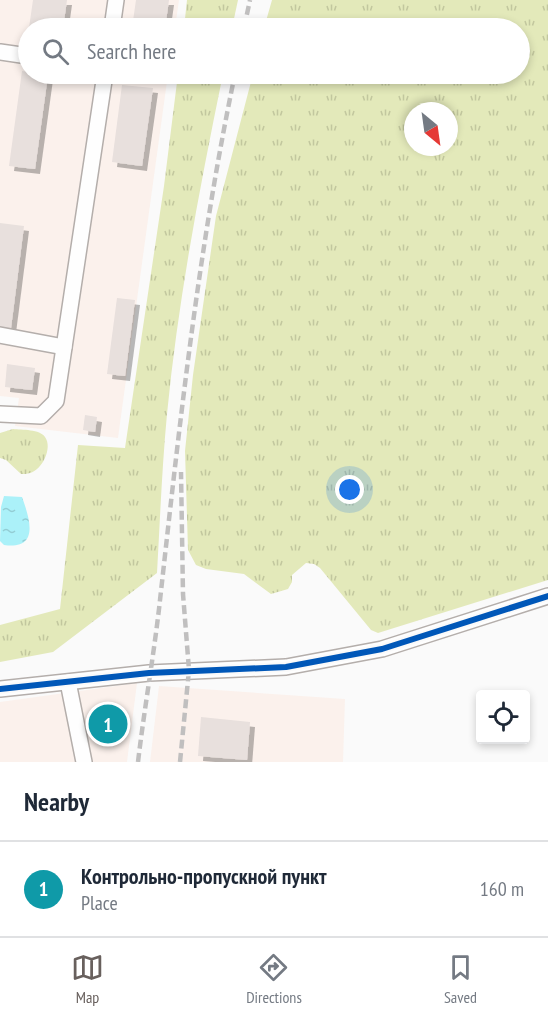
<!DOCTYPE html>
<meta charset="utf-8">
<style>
:root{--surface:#fff;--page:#f2f2f3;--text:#1f2937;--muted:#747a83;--line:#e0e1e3;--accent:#68605d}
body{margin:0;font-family:"PT Sans Narrow",sans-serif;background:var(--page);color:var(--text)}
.controls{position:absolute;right:18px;bottom:18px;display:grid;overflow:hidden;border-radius:6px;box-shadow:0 3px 9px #0003}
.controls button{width:54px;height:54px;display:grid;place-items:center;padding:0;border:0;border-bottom:2px solid var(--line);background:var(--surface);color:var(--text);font:30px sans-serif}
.compass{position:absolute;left:404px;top:102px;width:54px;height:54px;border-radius:50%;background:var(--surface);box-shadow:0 3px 9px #0003;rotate:151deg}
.you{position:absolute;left:350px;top:490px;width:21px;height:21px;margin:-15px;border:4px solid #fff;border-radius:50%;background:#1a73e8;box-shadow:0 0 0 9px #1a73e833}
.badge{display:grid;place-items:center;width:39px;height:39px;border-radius:50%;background:var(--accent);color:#fff;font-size:20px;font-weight:700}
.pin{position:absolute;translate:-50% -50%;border:3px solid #fff;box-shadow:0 2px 6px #0006}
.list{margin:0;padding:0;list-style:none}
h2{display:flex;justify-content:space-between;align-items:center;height:78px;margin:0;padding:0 24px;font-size:26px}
h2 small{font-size:20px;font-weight:400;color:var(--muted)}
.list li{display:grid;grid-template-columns:39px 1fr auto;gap:18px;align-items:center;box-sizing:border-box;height:96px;padding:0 24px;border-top:2px solid var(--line)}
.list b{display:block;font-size:22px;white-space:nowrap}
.list p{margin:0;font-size:20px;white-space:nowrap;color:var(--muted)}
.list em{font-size:20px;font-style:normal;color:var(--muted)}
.icon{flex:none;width:33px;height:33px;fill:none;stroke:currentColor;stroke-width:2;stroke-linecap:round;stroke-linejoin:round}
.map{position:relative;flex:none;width:548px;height:762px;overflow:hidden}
.search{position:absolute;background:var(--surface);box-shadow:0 3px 9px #0003;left:18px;right:18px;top:18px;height:66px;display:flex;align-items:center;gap:15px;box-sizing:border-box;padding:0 21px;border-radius:33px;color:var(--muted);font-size:22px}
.sheet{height:174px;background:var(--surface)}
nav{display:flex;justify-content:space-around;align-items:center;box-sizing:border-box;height:84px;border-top:2px solid var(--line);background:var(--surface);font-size:16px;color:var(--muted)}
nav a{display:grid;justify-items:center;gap:3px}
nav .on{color:var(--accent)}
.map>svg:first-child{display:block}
</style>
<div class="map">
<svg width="548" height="762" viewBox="0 0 548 762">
<defs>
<pattern id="grass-tufts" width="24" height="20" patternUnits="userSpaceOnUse" patternTransform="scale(1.5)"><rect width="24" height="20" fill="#e3e9ba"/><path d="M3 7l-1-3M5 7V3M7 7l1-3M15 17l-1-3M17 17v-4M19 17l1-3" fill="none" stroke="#c2c79e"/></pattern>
<pattern id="water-ripples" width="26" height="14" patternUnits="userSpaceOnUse" patternTransform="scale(1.5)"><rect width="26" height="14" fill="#abf1f9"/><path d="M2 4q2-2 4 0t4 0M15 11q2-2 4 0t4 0" fill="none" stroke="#93cdd4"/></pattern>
<filter id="shadow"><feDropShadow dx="5" dy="5" stdDeviation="0" flood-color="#0004"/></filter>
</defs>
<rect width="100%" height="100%" fill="#fafafa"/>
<g fill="#fbf1ec">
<path d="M0,0H179L175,28H28V74H168L118,438L15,426L19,398L0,396Z"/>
<path d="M137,683L127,762H0V702Z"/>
<path d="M159,686L345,699L343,762H150Z"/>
</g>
<g fill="url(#grass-tufts)" fill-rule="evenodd">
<path d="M187,0H238L232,28H184Z"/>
<path d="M272,0H548V580L378,633L371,630L320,568L314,564L306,563L292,575V582L288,589L271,594L244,574L206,569L196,565L188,550L185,451L193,375L216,216L253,74H520V28H264ZM413,111H449V147H413Z"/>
<path d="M178,74H223C200,186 178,300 167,414C162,467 160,520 157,573L53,652L0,662V625L60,609L78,445L125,448L164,186Z"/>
<path d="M13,429C22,430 40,429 45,437C53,448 42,470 30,473C27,474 24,474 21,474L6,460L0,458V433Z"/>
</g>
<path fill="url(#water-ripples)" d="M4,496L22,497C29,517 41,550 4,545L0,541L1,507Z"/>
<g fill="#e8e0dd" filter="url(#shadow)">
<path d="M33,0H67L63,28H29Z"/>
<path d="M136,0H169L165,28H132Z"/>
<path d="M22,71L48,75L35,169L9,166Z"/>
<path d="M122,85L153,88L142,166L112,162Z"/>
<path d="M0,223L24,226L11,328L0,327Z"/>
<path d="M117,298L135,300L125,376L107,374Z"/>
<path d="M7,364L35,368L32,390L5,387Z"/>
<path d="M85,415L97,417L95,432L83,430Z"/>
<path d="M106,711H112L111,718L120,719V732L95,729L96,718Z"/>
<path d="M201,717L250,722L247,760L198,756Z"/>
</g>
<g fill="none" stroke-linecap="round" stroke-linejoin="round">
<g stroke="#b4aeab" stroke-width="18">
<g id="minor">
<path d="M112,28L116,0"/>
<path d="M0,52L28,56"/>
<path d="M0,335L64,347"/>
<path d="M0,414L41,416L56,401L105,74"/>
<path d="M68,682L84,762"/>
<path d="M0,689L149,673L286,667L382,649L548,596"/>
</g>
</g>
<use href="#minor" stroke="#fefefe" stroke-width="15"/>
<g stroke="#c0bfbf" stroke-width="4.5" stroke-dasharray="9 4.5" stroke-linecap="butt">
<path d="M244,28L250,0"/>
<path d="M138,762C144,711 153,660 159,609C179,430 198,250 235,74"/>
<path d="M180,762L189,670L183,594L181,472"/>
</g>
<g stroke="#fafafa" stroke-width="10">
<path id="cycleway" d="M0,689L149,673L286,667L382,649L548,596"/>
</g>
<use href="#cycleway" stroke="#0057b8" stroke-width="6"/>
</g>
</svg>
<div class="controls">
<button><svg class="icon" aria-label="locate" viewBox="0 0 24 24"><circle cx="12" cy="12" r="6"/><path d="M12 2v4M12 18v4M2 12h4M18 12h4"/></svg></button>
</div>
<svg class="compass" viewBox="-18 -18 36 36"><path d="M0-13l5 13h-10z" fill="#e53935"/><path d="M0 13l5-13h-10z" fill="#747a83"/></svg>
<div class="you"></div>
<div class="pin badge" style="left:108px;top:724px;background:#0f9aa8">1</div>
<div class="search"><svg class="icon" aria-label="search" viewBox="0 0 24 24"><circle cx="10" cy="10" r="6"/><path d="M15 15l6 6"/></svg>Search here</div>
</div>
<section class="sheet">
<h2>Nearby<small></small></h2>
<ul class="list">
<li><span class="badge" style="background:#0f9aa8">1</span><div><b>Контрольно-пропускной пункт</b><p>Place</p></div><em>160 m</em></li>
</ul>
</section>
<nav>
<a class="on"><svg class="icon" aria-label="map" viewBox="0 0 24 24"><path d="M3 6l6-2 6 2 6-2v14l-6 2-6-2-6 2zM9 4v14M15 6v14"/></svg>Map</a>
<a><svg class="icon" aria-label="directions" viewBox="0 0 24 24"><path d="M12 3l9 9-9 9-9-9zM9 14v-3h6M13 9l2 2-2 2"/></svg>Directions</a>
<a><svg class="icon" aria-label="saved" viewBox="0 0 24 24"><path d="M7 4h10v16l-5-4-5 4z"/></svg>Saved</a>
</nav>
